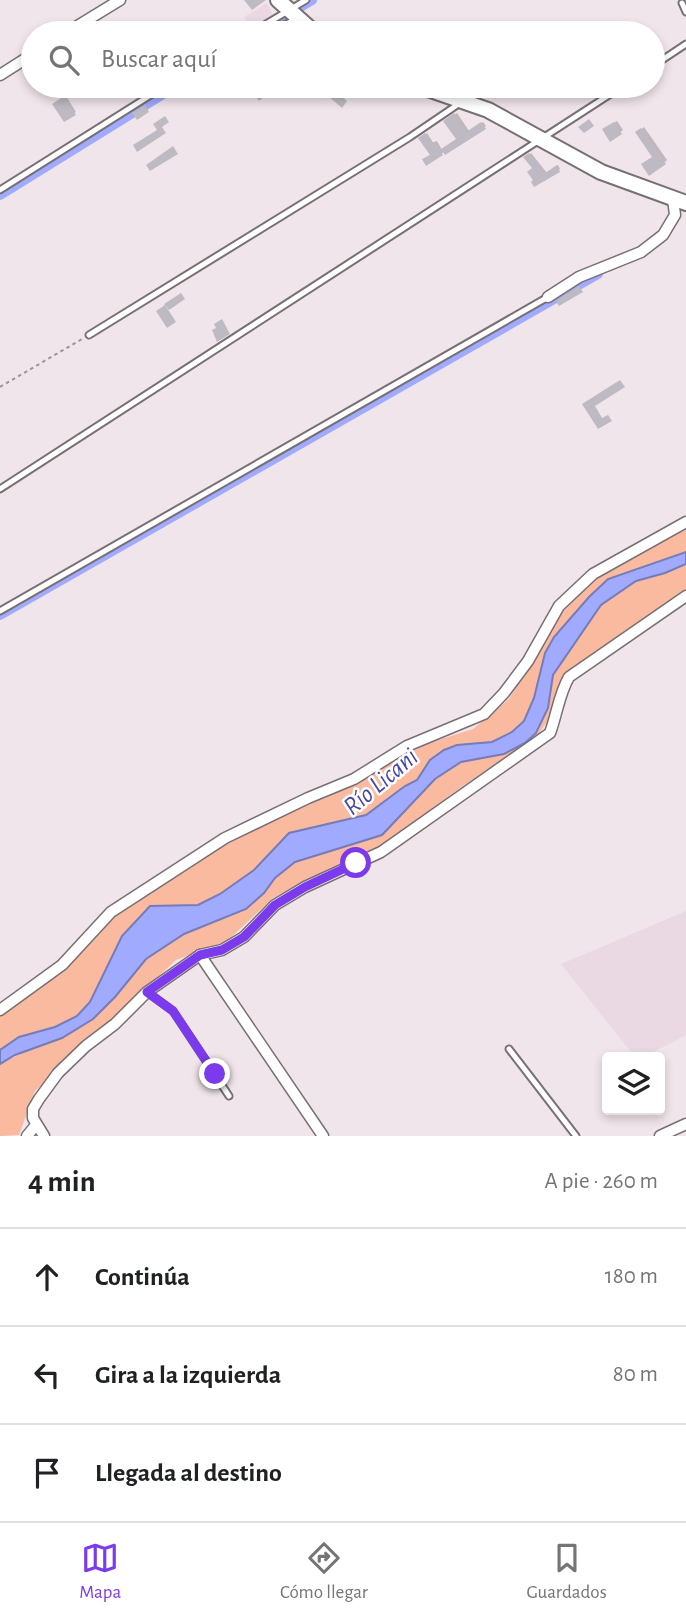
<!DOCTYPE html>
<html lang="es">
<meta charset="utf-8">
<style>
:root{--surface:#fff;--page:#f2f2f2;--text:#202124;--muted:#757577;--line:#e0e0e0;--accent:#7c3aed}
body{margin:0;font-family:"Alegreya Sans",sans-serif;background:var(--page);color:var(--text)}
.controls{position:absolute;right:21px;bottom:21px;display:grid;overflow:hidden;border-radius:7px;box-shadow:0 4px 10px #0003}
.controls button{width:63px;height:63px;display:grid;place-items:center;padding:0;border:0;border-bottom:2px solid var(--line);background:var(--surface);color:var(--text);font:35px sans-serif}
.stop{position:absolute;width:21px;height:21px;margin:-16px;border:5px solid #7c3aed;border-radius:50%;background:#fff}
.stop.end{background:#7c3aed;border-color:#fff;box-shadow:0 2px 7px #0008}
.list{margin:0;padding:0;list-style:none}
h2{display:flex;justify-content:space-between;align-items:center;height:91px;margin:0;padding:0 28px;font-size:30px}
h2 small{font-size:23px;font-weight:400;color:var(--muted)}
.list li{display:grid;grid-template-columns:46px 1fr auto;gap:21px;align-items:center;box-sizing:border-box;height:98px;padding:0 28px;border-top:2px solid var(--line)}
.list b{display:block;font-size:26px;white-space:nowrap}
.list em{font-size:23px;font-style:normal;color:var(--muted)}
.icon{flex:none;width:38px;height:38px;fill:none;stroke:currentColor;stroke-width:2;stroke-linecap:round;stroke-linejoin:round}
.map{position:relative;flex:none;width:686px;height:1136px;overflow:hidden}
.search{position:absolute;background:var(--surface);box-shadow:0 4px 10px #0003;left:21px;right:21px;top:21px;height:77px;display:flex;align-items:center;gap:18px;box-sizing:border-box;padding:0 24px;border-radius:38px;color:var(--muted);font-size:26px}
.sheet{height:385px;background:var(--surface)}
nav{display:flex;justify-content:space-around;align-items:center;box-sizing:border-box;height:98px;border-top:2px solid var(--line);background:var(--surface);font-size:19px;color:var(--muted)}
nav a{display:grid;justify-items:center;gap:4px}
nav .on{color:var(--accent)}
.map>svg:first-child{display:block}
</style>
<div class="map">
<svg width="686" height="1136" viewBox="0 0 686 1136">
<rect width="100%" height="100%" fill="#f0e5eb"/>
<g fill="#ead8e3">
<path d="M267,3L273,15L251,28L244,17Z"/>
<path d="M686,911V1035L644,1057H635L561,964Z"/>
</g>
<g fill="#f9baa0">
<path d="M686,529V552L608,579L589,597L554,637L545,653L534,698L524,721L512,732L492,742L457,745L422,772L417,780L405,786L366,815L289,833L254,870L220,894L198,905L150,906L122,936L90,1002L77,1016L55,1027L19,1037L0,1050V1015L63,967L107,920L223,846L429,743L473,729L509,699L560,615L589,583Z"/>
<path d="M686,564V590L581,663L563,685L550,718L534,740L461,787L383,845L330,868L273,898L227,941L176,960L35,1091L19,1135L0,1136V1064L93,1019L115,997L146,959L184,934L246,909L264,893L275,878L295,862L382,835L435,779L461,762L504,754L525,743L548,708L553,676L601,605L636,581L665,573Z"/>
</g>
<path fill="#a0aaff" stroke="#767cb8" stroke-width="2" d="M686,552V564L665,573L636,581L601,605L553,675L548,708L536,733L525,743L504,754L461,762L435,779L382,835L295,862L275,878L264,893L246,909L184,934L146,959L115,997L93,1019L62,1038L15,1055L0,1064V1050L19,1037L55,1027L77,1016L90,1002L122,936L150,906L198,905L220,894L254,870L289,833L366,815L405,786L417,780L430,760L444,750L457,745L492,742L512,732L524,721L534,698L545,653L554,637L589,597L608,579Z"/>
<g fill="#0003">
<path d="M178,27L181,33H171V31Z"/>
<path d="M327,86L346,100L342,105L324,90Z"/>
<path d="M361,86H366L356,98L353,96Z"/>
<path d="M66,96L76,112L65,120L55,104Z"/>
<path d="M457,113L469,131L483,122L486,126L426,163L432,155L421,138L427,133L434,144L437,141L442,150L458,139L447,119Z"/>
<path d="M617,121L623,130L610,139L606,127Z"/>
<path d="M644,127L667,160L665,162L653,157L640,130Z"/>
<path d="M531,153L547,173L558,165L560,169L535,185V168L526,157Z"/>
</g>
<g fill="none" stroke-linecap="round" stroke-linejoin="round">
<g stroke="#a0aaff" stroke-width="10">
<path d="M297,9L312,0"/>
<path d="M258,33L284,20"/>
<path d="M0,195L176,86"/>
<path d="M0,615L598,274"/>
</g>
</g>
<g fill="#bebac3">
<path d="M244,0H266L252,10Z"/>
<path d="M221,86H278L259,101L253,92L247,97L241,90L227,96Z"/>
<path d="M325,86L347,101L342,108L321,90Z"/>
<path d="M64,96L76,115L64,122L52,104Z"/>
<path d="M145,105L149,112L137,120L132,113Z"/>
<path d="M454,113L466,132L481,122L486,129L445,155L441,149L456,139L443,121Z"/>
<path d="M165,116L169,122L162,127L166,133L137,152L133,145L157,130L153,124Z"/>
<path d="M589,119L594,126L584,133L578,127Z"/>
<path d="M614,122L622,134L610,142L602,129Z"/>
<path d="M641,128L666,164L649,176L641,164L652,157L635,132Z"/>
<path d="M425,133L432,143L436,141L443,155L426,166L422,159L430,155L418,138Z"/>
<path d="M173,146L178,154L150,171L146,165Z"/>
<path d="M529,153L545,173L557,165L560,172L534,187L531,182L533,180L527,172L532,168L523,157Z"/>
<path d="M579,286L583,292L559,306L556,301Z"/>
<path d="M181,293L185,299L169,310L164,304Z"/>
<path d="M165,305L176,322L167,328L156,311Z"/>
<path d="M222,319L230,334L217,342L212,330L216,328L214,324Z"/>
<path d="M620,380L625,387L595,406L602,418L608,415L612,421L598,429L582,404Z"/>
</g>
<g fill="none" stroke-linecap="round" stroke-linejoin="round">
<g stroke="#786f74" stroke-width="9">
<g id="lane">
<path d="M682,3L686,12"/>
<path d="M251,33L306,0"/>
<path d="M266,33L297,19"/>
<path d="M653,66L686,44"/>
<path d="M0,190L165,86"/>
<path d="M89,335L410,137L460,103"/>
<path d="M0,489L623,86"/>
<path d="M0,611L548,297"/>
<path d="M147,992L173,1011L229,1096"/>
<path d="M509,1049L576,1136"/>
</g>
</g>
<g stroke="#786f74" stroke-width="13">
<g id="street">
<path d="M66,33L120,0"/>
<path d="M0,75L33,54"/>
<path d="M548,297L579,277L641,252L663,235L675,215L673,199"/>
<path d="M200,955L323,1136"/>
<path d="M0,1010L62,965L111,912L225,838L308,798L354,779L407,746L484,714L504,693L528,661L559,606L593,574L686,522"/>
<path d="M27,1136L36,1125"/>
<path d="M44,1136L33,1118V1109L39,1099L58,1073L86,1046L115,1024L147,992L200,955L222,950L244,937L275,905L305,887L381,852L550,733C557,714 559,694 569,677L686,596"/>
<path d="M660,1136L686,1124"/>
</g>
</g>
<g stroke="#786f74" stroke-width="18">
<g id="secondary">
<path d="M278,0L315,33"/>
<path d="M419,86L488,110L601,172L686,203"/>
</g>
</g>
<path stroke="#9c9498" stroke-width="2" stroke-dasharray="3.5 3.5" stroke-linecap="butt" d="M0,387L82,339"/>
<use href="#lane" stroke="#fff" stroke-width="5"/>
<use href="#street" stroke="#fff" stroke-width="10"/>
<use href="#secondary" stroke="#fff" stroke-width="14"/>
</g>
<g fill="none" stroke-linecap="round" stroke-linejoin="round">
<path stroke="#7c3aed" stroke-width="9" d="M215,1074L173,1011L147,992L200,955L222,950L244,937L275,905L305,887L356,863"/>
</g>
<g text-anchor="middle" stroke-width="5" stroke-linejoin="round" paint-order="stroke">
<g font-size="26" font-style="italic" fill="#4547a8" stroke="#fff">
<text transform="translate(380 781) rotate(-40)" y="9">Río Licani</text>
</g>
</g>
</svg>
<div class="controls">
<button><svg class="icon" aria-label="layers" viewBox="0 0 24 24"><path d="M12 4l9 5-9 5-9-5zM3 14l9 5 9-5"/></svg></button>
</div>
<div class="stop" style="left:356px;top:863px"></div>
<div class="stop end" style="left:215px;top:1074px"></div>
<div class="search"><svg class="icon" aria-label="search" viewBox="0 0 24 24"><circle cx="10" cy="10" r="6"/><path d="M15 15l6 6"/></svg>Buscar aquí</div>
</div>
<section class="sheet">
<h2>4 min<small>A pie · 260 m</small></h2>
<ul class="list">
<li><svg class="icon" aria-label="ahead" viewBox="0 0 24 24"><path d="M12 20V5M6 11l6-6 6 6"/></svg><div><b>Continúa</b></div><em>180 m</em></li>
<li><svg class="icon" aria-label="left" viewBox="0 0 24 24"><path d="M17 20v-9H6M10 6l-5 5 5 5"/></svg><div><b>Gira a la izquierda</b></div><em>80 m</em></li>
<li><svg class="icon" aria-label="arrive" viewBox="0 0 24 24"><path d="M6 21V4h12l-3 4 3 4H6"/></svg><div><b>Llegada al destino</b></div></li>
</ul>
</section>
<nav>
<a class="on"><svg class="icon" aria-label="map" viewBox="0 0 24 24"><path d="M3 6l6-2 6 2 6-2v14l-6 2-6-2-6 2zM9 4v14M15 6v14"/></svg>Mapa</a>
<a><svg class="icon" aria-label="directions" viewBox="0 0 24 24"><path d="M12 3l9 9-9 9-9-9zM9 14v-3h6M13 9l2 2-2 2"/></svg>Cómo llegar</a>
<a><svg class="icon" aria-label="saved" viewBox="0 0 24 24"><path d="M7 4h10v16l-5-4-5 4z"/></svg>Guardados</a>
</nav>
